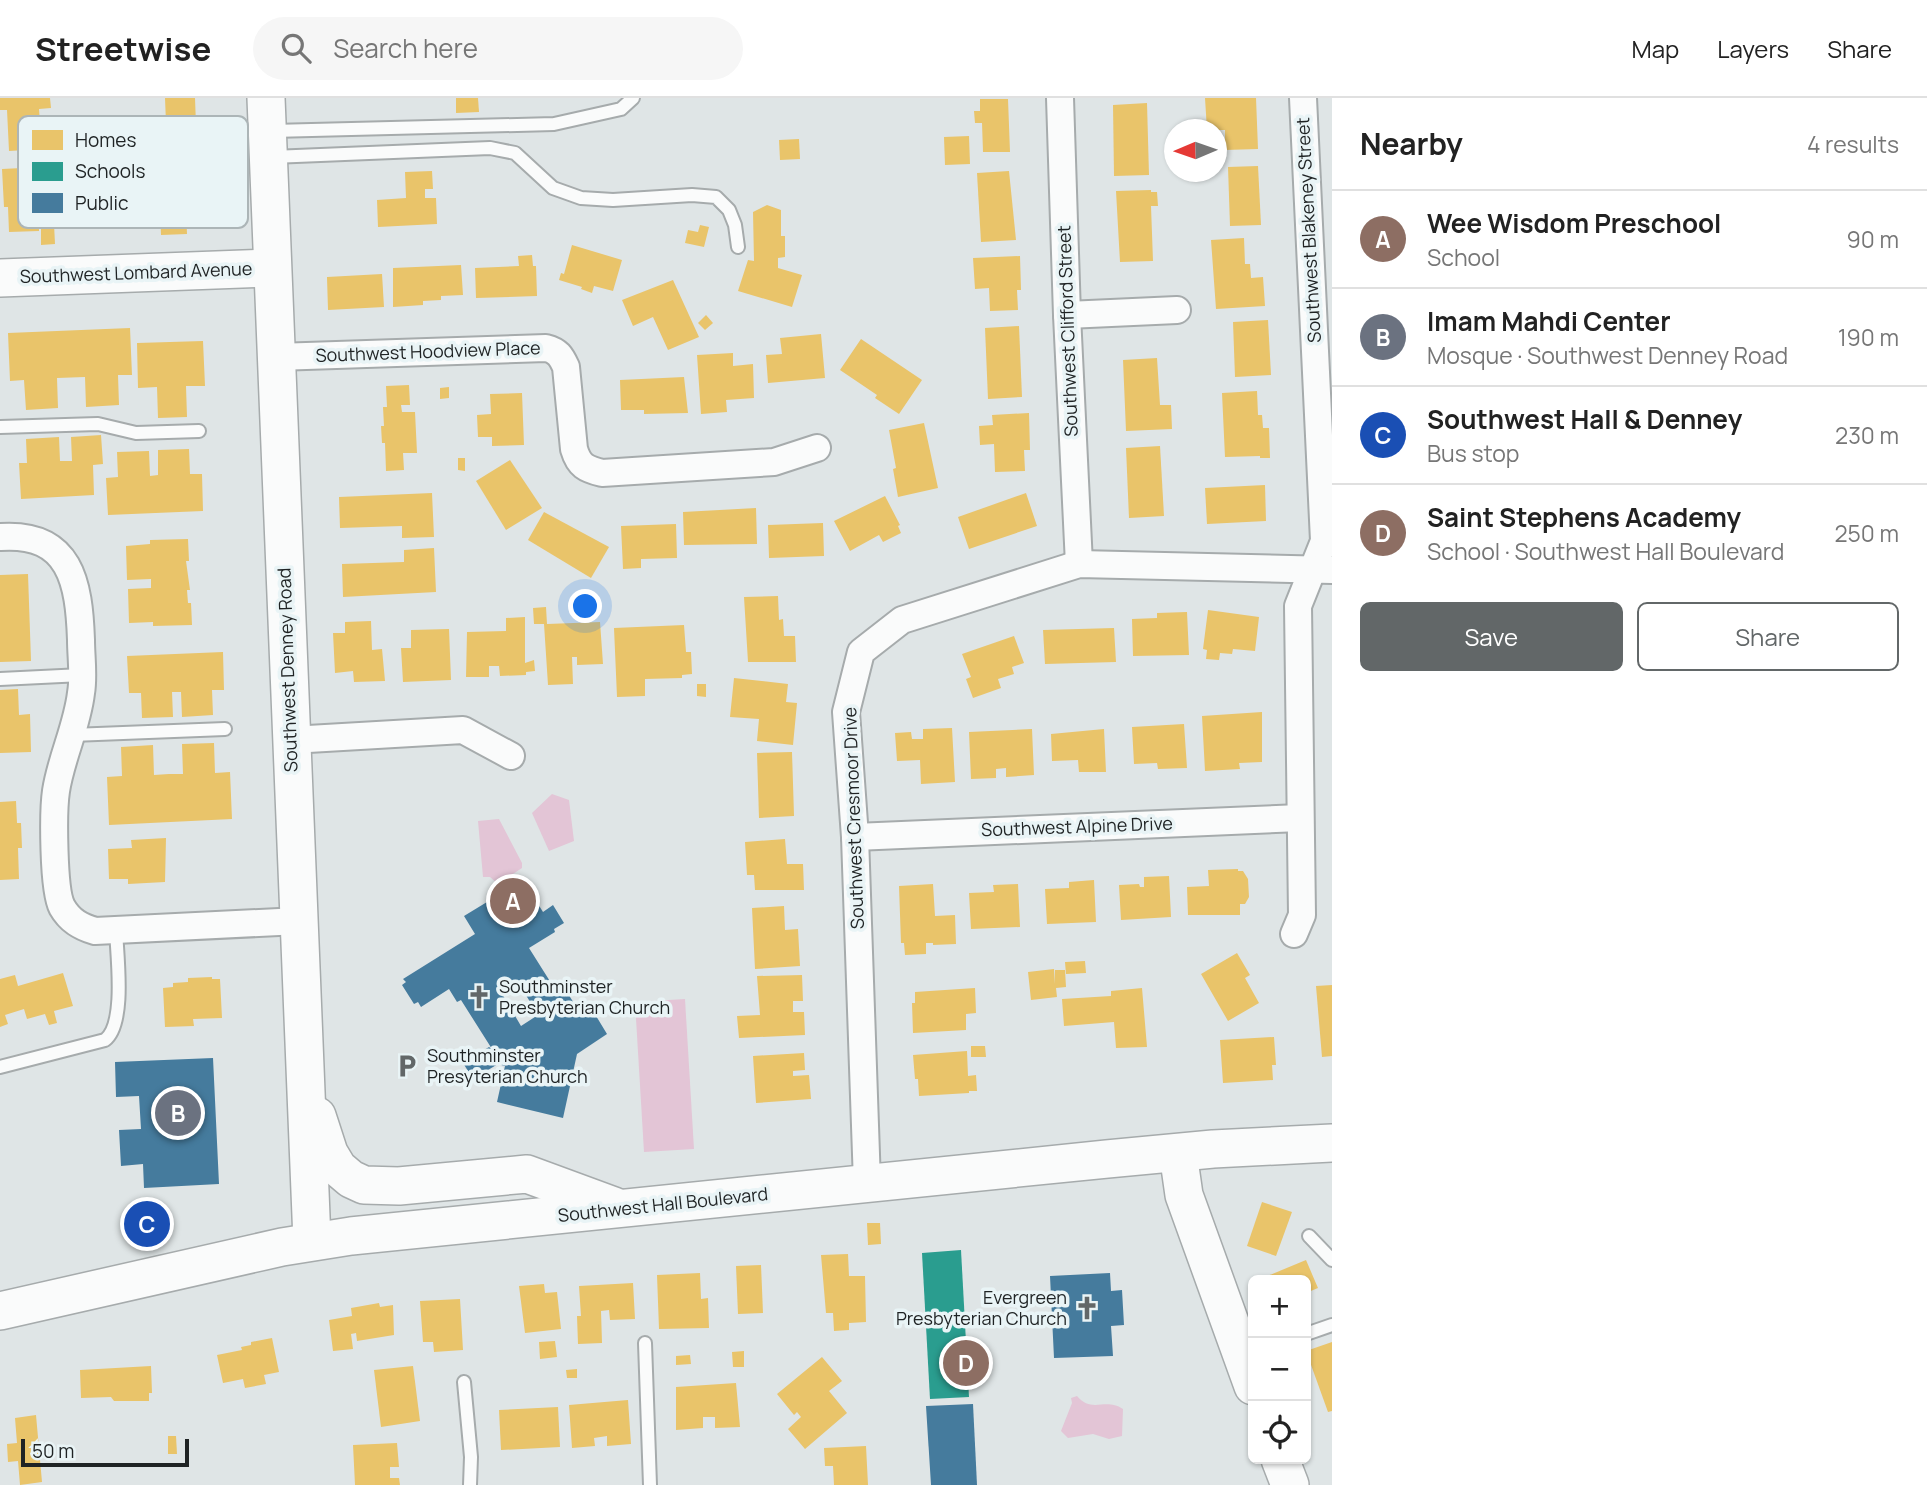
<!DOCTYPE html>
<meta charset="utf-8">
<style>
:root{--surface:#fff;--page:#f6f6f6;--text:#222;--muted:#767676;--line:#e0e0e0;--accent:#626768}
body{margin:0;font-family:Manrope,sans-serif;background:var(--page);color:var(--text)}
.controls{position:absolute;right:21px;bottom:21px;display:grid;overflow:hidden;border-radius:10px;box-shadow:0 2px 5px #0004}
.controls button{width:63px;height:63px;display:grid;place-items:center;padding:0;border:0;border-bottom:2px solid var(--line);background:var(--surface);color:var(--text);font:35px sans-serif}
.compass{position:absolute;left:1164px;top:21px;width:63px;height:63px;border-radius:50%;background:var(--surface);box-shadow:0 2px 5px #0004;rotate:268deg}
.scale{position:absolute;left:21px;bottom:18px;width:168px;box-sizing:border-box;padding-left:7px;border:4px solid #1f2324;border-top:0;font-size:19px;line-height:24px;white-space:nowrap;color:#1f2324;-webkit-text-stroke:5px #e9f4f6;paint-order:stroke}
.you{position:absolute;left:586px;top:509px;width:24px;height:24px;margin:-18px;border:5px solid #fff;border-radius:50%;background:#1a73e8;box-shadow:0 0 0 10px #1a73e833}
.badge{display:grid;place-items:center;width:46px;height:46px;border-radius:50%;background:var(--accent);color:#fff;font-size:23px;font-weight:700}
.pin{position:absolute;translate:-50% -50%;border:4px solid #fff;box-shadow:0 2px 7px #0006}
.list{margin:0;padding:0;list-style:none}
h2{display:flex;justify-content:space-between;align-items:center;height:91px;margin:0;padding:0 28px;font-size:30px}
h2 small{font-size:23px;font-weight:400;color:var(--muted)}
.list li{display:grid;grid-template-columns:46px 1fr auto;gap:21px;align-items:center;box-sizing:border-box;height:98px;padding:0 28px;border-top:2px solid var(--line)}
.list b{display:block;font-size:26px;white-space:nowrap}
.list p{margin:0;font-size:23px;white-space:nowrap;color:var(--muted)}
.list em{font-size:23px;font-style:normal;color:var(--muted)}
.actions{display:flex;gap:14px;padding:21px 28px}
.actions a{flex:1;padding:16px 0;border:2px solid var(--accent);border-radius:10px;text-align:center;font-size:24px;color:var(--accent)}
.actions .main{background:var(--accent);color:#fff}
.icon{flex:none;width:38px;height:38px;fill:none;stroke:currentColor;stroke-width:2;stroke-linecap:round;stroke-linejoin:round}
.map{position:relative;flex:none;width:1332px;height:1387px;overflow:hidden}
header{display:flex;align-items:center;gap:42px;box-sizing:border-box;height:98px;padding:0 35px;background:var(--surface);border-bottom:2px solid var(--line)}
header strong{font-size:33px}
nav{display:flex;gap:38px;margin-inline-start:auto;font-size:24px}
.search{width:490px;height:63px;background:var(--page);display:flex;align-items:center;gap:18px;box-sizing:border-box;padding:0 24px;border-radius:38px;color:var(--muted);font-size:26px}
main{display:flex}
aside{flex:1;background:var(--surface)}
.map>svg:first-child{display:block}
</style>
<header>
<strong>Streetwise</strong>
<div class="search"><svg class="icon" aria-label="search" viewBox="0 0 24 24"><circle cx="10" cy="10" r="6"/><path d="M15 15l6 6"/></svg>Search here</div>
<nav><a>Map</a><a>Layers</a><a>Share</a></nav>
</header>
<main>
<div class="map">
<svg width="1332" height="1387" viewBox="0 0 1332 1387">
<rect width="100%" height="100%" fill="#dfe5e6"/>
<g fill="#e3c5d6">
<path d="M552,696L569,702L574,743L549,753L532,715Z"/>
<path d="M499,721L522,765V770L498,786L490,779H483L478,723Z"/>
<path d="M685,901L694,1051L644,1054L635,904Z"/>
<path d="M1077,1298C1092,1316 1105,1299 1123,1311L1122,1338L1109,1341L1093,1336L1068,1340L1061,1333L1072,1305L1071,1300Z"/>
</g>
<g fill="#e9c46a">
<path d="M0,0H50L51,10L39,11L42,51L9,53L7,12H0Z"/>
<path d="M165,0H195L196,27H206L207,56L156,54L155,25H166Z"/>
<path d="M456,0H478L479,14L456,15Z"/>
<path d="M1205,0H1256L1258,51L1225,52V32H1207Z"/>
<path d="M980,1H1008L1010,54H983L982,25H975L974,13H980Z"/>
<path d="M1147,5L1149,77L1114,78L1113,7Z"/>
<path d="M969,38L970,66L945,67L944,39Z"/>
<path d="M799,41L800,61L780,62L779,42Z"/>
<path d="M1258,68L1261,127L1230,128L1228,69Z"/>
<path d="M42,69L43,89L47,88V100L38,101L39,133L9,134L8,109H4L2,71Z"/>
<path d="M432,73L433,91H425V100H436L437,126L378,129L377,102L406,100L405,74Z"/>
<path d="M1009,73L1016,142L981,144L977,75Z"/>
<path d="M216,81L217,110L186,111L187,136L161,137L159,83Z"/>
<path d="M1151,92V94H1157L1158,108H1151L1153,163L1120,164L1116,93Z"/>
<path d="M767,107L781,112V138H785V159L778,160V170L802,177L792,209L738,193L748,162L754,163L753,114Z"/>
<path d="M41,126H54L55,146L41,147Z"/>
<path d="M700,127L709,129L704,149L685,145L688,132L698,134Z"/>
<path d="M1244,140L1245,166H1250L1251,180L1263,179L1265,208L1216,211L1211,142Z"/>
<path d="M572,147L622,162L613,193L594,188L592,195L581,191L582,189L559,182L561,175L564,176Z"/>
<path d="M532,157L533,168H536L537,198L476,200L475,170L519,168L518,158Z"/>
<path d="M1020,158L1021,192H1017L1018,212L990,213L989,190L975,191L973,160Z"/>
<path d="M461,167L463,197L441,198V202L423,203V207L393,209V170Z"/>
<path d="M382,176L384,209L328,212L327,179Z"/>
<path d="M673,182L699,239L668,252L653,219L633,228L622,202Z"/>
<path d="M706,217L713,225L705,232L698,225Z"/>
<path d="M1268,222L1271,277L1235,279L1233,224Z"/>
<path d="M1019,228L1022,299L988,301L985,230Z"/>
<path d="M130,230L132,277H118L119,307L86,309L85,279L57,280L58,310L26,312L24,282L10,283L8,235Z"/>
<path d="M821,236L825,280L768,285L766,257L782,256L780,240Z"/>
<path d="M861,241L922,282L899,316L875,300L877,297L840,272Z"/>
<path d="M203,243L205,288H186L187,319L158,320L157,289L138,290L137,245Z"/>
<path d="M733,255V268L753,266L754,300L726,302L727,314L701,316L697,257Z"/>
<path d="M1157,260L1160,307H1171L1172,331L1126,333L1123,262Z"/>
<path d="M684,279L688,315L644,316V312H621L620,282Z"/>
<path d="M409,287L410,307H401L402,314H415L417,355H403L404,372L386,373L385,345H382L381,328H384L383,309H387L386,288Z"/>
<path d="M449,289V300L440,301V290Z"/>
<path d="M1257,293L1258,317H1262L1263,330H1269L1270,360H1260V358L1225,359L1222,295Z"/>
<path d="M522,295L524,347L492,348V339H478L477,317L491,316L490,296Z"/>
<path d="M1029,315L1030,352H1024L1025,373L995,374L994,346L980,347L979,328L993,327L992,317Z"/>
<path d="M924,325L938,390L898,399L893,371L896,370L889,332Z"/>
<path d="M101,337L103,366L93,367L94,397L21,401L19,365H27L26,341L59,339L60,363H72L71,339Z"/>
<path d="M1160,348L1164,418L1129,420L1126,350Z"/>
<path d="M189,351L190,376H202L203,413L108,417L106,380L118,379L117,354L149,353L150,378L158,377V352Z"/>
<path d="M458,360H465V373L458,372Z"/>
<path d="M510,362L542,410L506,432L476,383Z"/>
<path d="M1265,387L1266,423L1207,426L1205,390Z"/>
<path d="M432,395L434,439L402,440V428L340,430L339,399Z"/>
<path d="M1026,395L1037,428L969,451L958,419Z"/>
<path d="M885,398L900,427L898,428L901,435L883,444L879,437L850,453L834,423Z"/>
<path d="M756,410L757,446L684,447L683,414Z"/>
<path d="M544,414L609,449L591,480L528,442Z"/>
<path d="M823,425L824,458L769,460L768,427Z"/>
<path d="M676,426L677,460L641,461V470L623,471L621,428Z"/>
<path d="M188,441L189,463H186L190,492H187L188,505H191L192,527L153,528V524L129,525L128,491L151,490V481L127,482L126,448L150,446V442Z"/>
<path d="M434,450L436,494L343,499L342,466L404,464V452Z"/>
<path d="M28,476L31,563L0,564V477Z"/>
<path d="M778,498L779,522L783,521L784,538H795L796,564H748L744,499Z"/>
<path d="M546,509L547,526L600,524L603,566L577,567V559H572L573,586L548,587L544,526H534L533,510Z"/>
<path d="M1208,512L1259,519L1255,553L1233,551L1232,556L1220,555L1219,562L1206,561L1207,552L1203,551Z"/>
<path d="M1187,514L1189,557L1133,558L1132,521L1157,520V515Z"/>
<path d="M525,519V565L534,562L535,573L526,574V577L500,578L499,568H489V579H466L467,534L506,533V520Z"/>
<path d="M371,523L372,552L382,551L385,583L354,584L353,573L335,575L333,535H345V524Z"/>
<path d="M684,527L686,554H691L692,576L682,577V580L645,581V598L617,599L614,530Z"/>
<path d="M1114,530L1116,564L1045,566L1043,532Z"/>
<path d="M449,531L451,582L403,584L401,550H411V532Z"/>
<path d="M1014,538L1024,565L1012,569L1014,576L998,581L1001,590L973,600L966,581L971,579L962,556Z"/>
<path d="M223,554L224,592H212L213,617L182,619L181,594H172L173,619L142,620L141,595H129L127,558Z"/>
<path d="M734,580L788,586L786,604L797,605L793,647L757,643L759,621L730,619Z"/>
<path d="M697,586H706V599L697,598Z"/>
<path d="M18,591L19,617L30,616L31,654L0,655V592Z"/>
<path d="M1262,614V664L1239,665L1240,671L1205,673L1202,618Z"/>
<path d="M1184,626L1187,670L1158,671L1157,665L1134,666L1132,629Z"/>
<path d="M952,630L955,684L921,686L920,662L897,663L895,635L911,634L912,641H923V631Z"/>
<path d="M1032,631L1034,677L1006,679V670L996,671V680L971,681L969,634Z"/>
<path d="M1104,631L1106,674H1079L1078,662L1052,663L1051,636Z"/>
<path d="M214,645L215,675L230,674L232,721L109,727L107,679L122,678L121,649L153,647L154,677L169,676H183L182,646Z"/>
<path d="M792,654L794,718L759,720L757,655Z"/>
<path d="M16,703L17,725H21L22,750H18L19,781L0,782V704Z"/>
<path d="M166,740L165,784L128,786V781H109L108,751L132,750L131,742Z"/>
<path d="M785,741L787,766H803L804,792H755L754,777H747L745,744Z"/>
<path d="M1238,771V773H1243L1248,781L1249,799L1245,806H1240V817H1188L1187,789L1209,788L1208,772Z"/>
<path d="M1169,778L1171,819L1121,822L1119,787L1139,786L1140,789H1144V779Z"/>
<path d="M1094,782L1096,824L1047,826L1045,791L1069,790V784Z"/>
<path d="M933,786L935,818L955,817L956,846L933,847V845H926V856L905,857L904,845H901L899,788Z"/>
<path d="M1018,786L1020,829L971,831L969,795L994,794L993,787Z"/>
<path d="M784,808L785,832L798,831L800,868L755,871L752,810Z"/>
<path d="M1237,855L1250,877L1245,880L1259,905L1228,923L1201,876Z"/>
<path d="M1085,863L1086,875L1066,876L1065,864Z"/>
<path d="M1054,871L1055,886V872H1065L1066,889L1056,890L1057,899L1031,902L1028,874Z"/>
<path d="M63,875L73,908L54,913L57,925L49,927L45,916L27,921L24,911L5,917L8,926L0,929V881L15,877L18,888Z"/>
<path d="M802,877L803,903H793V914H804L805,937L739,940L737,918L760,917L757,878Z"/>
<path d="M212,879V881H220L222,920L193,921L194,928L165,929L163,890L173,889V885L188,884V880Z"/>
<path d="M1332,887V958L1322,959L1316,888Z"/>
<path d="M975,890L976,915L966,916V932L913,935L912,905H915V894Z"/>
<path d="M1142,890L1147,949L1116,950L1114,924L1064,928L1062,901L1111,898V893Z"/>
<path d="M1274,939L1276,967H1272L1273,982L1223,985L1220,942Z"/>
<path d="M971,948H985L986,959H971Z"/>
<path d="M967,953L968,978L976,977L977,993H969V995L919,998L918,981H915L913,957Z"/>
<path d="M804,955L805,972L793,973V978L809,977L811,1001L756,1005L753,958Z"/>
<path d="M1262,1104L1292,1114L1276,1158L1247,1148Z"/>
<path d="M867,1125H880L881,1146L868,1147Z"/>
<path d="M848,1156L849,1178H865L866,1224L849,1225V1232L834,1233L833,1215H826L821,1157Z"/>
<path d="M1306,1162L1318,1190L1306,1195V1182H1267L1265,1179Z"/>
<path d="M761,1167L763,1215L738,1216L736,1168Z"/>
<path d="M700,1175L701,1201L708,1200L709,1230L659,1231L657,1177Z"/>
<path d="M633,1185L635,1221L610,1222L609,1212L601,1213L602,1245L578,1246L577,1218H581L579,1188Z"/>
<path d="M544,1186L545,1195L557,1194L561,1231L525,1235L519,1188Z"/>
<path d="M460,1201L463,1252L434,1254L433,1244H423L420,1203Z"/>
<path d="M379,1205L380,1209L393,1207L394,1237L357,1243L356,1235L351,1236L353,1251L333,1253L329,1222L352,1218L351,1210Z"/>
<path d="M272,1240L279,1274L264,1277L266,1286L245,1290L243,1281L223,1285L217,1257L242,1252L241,1249L251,1247V1244Z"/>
<path d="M555,1243L557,1259L540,1261L539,1244Z"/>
<path d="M1332,1244V1313L1328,1314L1306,1253Z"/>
<path d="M744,1253V1269H733L732,1254Z"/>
<path d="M690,1257L691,1266L676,1267V1258Z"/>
<path d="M822,1259L842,1283L829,1293L847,1315L805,1351L788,1331L801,1319L797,1314L794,1317L777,1296Z"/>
<path d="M151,1268L152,1295H149V1303H114L111,1299L81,1300L80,1272Z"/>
<path d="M413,1268L420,1323L381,1329L374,1272Z"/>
<path d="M577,1271V1280H567L566,1272Z"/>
<path d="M736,1285L740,1329L715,1330V1319H703V1330L676,1332V1289Z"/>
<path d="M628,1302L631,1346L607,1348V1338L594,1340L595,1348L572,1350L569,1307Z"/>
<path d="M558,1309L560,1349L501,1352L499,1312Z"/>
<path d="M36,1317L42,1384L20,1387L18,1363L8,1364L7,1346L17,1345L15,1320Z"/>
<path d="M168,1338H176L177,1356H168Z"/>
<path d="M397,1345L399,1369H390V1380H399L400,1387H355L353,1347Z"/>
<path d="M866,1348L868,1387H834L833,1368H825L824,1350Z"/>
</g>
<path fill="#2a9d8f" d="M961,1152L969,1299L930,1301L922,1155Z"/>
<g fill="#457b9d" fill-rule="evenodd">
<path d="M523,782L543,814L553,807L564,825L554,831L555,834L529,850L558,896L565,891L577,910L587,903L607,936L577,956L563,1020L497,1004L505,968L498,966L473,981L463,965L489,949L492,951L461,902L457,904L449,891L421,909L418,904L414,906L402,887L406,884L403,881L475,836L464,818ZM518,884L538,917L521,928L501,894Z"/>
<path d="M213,960L219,1086L144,1090L143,1066L121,1068L119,1032L141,1031L139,998L116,999L115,964Z"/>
<path d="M1110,1175L1111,1193L1122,1192L1124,1227L1111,1228L1113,1258L1054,1260L1050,1178Z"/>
<path d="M973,1306L977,1387H931L926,1308Z"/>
</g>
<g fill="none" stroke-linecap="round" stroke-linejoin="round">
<g stroke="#a6abac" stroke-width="16">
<g id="lane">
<path d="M272,33L554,26L621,11L633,0"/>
<path d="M272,59L490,50L515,55L553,90L581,100L613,102L692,97L716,99L729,112L735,127L738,149"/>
<path d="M0,329L98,326L136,335L199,333"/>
<path d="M0,581L82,577"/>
<path d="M72,637L225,631"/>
<path d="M0,969L105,942C126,926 117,858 116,832"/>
<path d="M1309,1138L1332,1162"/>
<path d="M1306,1236L1332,1227"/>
<path d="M645,1245L650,1387"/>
<path d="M464,1284L471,1359L470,1387"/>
</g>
</g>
<g stroke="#a6abac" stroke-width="30">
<g id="street">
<path d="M1060,0L1067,217L1079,466"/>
<path d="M1067,217L1177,212"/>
<path d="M276,259L546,250C558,253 561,258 566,269L574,351C579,368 586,371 602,375L774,364L817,350"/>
<path d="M0,439C71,434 79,485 81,542C81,559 84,578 81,595C77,629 61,660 56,693C53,713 53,792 62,809C70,823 81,829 95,833L299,823"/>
<path d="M291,642L463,632L511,658"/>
<path d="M855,739L1300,720"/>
<path d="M1294,836L1302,817L1298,508L1324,443L1303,0"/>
<path d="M867,1085L855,739L846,614L861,554L902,522L1079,466L1332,472"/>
</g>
</g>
<g stroke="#a6abac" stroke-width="40">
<g id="secondary">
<path d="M266,0L312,1143"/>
<path d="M0,180L272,170"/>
<path d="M317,1018L329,1055L338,1070L351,1081L364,1087L399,1088L527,1076L614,1108"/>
<path d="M1178,1055L1184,1097L1253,1288"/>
<path d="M0,1213L282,1149L351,1138L1107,1061L1213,1051L1332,1045"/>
<path d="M1280,1361L1290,1387"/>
</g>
</g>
<use href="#lane" stroke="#fafbfb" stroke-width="12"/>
<use href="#street" stroke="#fafbfb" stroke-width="26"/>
<use href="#secondary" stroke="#fafbfb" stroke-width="37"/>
</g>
<defs>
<g id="church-bare" transform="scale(1.89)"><path d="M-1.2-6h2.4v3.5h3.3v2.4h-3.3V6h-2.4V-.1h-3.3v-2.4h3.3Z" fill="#626768" stroke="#e9f4f6" stroke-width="2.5" paint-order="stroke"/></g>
<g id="parking-bare" transform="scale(1.89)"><path d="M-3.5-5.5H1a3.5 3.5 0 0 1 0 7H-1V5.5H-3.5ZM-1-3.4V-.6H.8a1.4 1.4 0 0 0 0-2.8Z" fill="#626768" stroke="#e9f4f6" stroke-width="2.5" paint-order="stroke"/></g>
</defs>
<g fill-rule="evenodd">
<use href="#church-bare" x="479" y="899"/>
<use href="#parking-bare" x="407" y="968"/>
<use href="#church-bare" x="1087" y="1210"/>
</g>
<g text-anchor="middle" stroke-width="7" stroke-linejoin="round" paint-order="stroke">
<g font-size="18" fill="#1f2324" stroke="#e9f4f6">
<text transform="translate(1309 132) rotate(-93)" y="6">Southwest Blakeney Street</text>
<text transform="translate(136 175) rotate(-2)" y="6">Southwest Lombard Avenue</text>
<text transform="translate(1068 233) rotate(-92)" y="6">Southwest Clifford Street</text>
<text transform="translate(428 254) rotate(-2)" y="6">Southwest Hoodview Place</text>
<text transform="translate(288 572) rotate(-92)" y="6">Southwest Denney Road</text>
<text transform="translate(854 720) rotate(-92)" y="6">Southwest Cresmoor Drive</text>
<text transform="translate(1077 729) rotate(-2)" y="6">Southwest Alpine Drive</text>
<text transform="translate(663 1107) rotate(-6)" y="6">Southwest Hall Boulevard</text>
</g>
<g font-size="18" fill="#1f2324" stroke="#e9f4f6" text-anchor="start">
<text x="499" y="895">Southminster<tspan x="499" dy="21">Presbyterian Church</tspan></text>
<text x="427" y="964">Southminster<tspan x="427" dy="21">Presyterian Church</tspan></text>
<text x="1067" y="1206" text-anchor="end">Evergreen<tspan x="1067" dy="21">Presbyterian Church</tspan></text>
</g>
</g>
<rect x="18" y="18" width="230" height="112" rx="10" fill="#e9f4f6" stroke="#acb5b7" stroke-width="2"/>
<rect x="32" y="32" width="31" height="20" fill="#e9c46a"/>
<rect x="32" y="64" width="31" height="19" fill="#2a9d8f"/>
<rect x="32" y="95" width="31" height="20" fill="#457b9d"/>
<g font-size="19" fill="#1f2324">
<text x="75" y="49">Homes</text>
<text x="75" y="80">Schools</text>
<text x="75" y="112">Public</text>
</g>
</svg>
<div class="controls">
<button>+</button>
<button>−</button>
<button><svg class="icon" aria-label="locate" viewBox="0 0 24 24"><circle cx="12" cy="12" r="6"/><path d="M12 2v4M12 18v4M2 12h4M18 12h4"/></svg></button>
</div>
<svg class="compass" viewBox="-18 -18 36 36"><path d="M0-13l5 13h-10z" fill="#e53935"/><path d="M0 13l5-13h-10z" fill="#767676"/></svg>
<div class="scale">50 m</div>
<div class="you"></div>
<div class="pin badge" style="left:513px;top:803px;background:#8d6e63">A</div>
<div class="pin badge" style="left:178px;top:1015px;background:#6b7280">B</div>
<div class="pin badge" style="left:147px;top:1126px;background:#1a4fb4">C</div>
<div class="pin badge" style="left:966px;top:1265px;background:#8d6e63">D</div>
</div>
<aside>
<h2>Nearby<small>4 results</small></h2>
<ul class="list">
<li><span class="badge" style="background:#8d6e63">A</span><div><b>Wee Wisdom Preschool</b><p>School</p></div><em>90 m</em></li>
<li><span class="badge" style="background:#6b7280">B</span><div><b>Imam Mahdi Center</b><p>Mosque · Southwest Denney Road</p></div><em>190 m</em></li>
<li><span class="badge" style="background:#1a4fb4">C</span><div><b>Southwest Hall &amp; Denney</b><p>Bus stop</p></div><em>230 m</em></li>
<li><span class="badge" style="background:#8d6e63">D</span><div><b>Saint Stephens Academy</b><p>School · Southwest Hall Boulevard</p></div><em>250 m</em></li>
</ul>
<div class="actions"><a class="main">Save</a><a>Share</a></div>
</aside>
</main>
